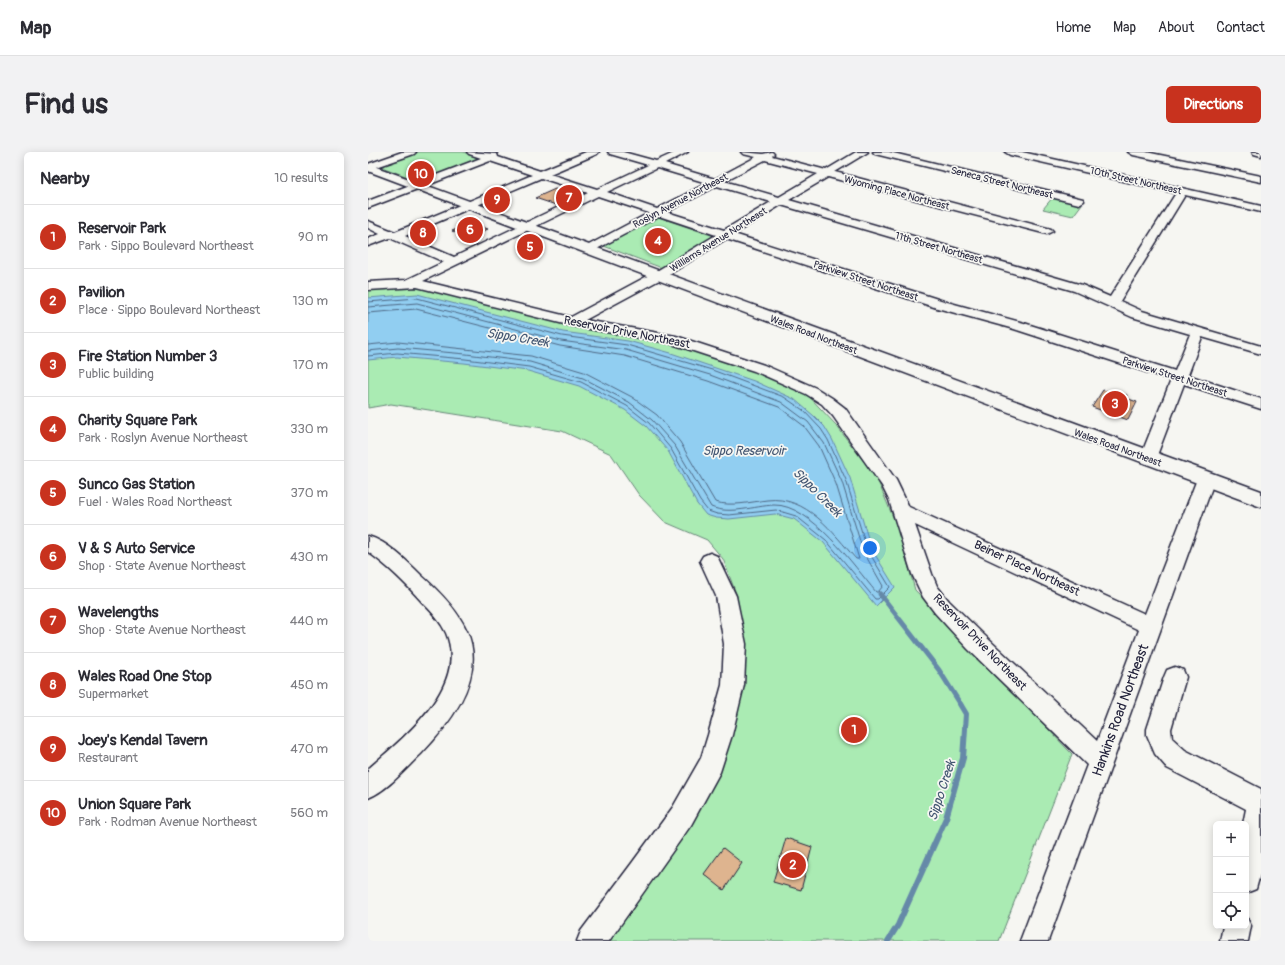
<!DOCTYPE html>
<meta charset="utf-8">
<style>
:root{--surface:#fff;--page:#f2f2f3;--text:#2b2b33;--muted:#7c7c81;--line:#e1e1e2;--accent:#c8321e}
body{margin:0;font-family:Pangolin,sans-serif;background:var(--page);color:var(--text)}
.controls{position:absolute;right:12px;bottom:12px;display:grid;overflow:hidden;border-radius:6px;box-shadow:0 2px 10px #0003}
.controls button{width:36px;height:36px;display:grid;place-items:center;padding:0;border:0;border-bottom:1px solid var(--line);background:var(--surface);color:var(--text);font:20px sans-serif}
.you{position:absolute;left:502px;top:396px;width:14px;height:14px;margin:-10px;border:3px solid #fff;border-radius:50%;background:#1a73e8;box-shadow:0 0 0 6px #1a73e833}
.badge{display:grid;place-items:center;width:26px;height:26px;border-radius:50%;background:var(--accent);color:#fff;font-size:13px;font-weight:700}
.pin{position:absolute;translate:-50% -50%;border:2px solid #fff;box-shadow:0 1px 4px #0006}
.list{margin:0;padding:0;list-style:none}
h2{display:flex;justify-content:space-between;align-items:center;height:52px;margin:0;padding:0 16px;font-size:17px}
h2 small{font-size:13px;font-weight:400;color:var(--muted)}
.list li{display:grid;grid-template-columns:26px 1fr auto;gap:12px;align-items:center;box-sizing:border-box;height:64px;padding:0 16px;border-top:1px solid var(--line)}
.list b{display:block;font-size:15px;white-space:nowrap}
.list p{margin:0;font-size:13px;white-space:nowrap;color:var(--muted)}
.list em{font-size:13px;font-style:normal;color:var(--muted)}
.icon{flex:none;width:22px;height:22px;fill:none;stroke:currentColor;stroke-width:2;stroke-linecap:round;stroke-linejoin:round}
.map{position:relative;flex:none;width:893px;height:789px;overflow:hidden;border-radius:6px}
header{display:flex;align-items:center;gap:24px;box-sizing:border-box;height:56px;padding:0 20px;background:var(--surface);border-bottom:1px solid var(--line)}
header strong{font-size:19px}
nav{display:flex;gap:22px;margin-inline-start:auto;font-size:14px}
.intro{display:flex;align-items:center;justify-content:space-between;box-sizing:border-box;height:96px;padding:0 24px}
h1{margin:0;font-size:28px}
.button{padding:10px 18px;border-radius:6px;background:var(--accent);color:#fff;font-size:14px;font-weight:700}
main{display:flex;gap:24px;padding:0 24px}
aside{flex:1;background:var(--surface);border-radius:6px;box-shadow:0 2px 10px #0003}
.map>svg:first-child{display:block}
</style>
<header>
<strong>Map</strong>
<nav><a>Home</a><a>Map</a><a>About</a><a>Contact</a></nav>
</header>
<div class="intro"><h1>Find us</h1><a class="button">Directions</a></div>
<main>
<aside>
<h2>Nearby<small>10 results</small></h2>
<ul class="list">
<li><span class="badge">1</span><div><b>Reservoir Park</b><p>Park · Sippo Boulevard Northeast</p></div><em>90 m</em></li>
<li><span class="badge">2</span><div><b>Pavilion</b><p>Place · Sippo Boulevard Northeast</p></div><em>130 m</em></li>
<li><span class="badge">3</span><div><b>Fire Station Number 3</b><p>Public building</p></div><em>170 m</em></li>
<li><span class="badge">4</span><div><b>Charity Square Park</b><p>Park · Roslyn Avenue Northeast</p></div><em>330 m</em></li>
<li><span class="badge">5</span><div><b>Sunco Gas Station</b><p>Fuel · Wales Road Northeast</p></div><em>370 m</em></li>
<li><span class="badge">6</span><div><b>V &amp; S Auto Service</b><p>Shop · State Avenue Northeast</p></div><em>430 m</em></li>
<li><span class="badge">7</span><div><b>Wavelengths</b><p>Shop · State Avenue Northeast</p></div><em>440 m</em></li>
<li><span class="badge">8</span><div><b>Wales Road One Stop</b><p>Supermarket</p></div><em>450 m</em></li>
<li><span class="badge">9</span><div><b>Joey's Kendal Tavern</b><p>Restaurant</p></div><em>470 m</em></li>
<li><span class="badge">10</span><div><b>Union Square Park</b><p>Park · Rodman Avenue Northeast</p></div><em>560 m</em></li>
</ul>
</aside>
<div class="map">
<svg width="893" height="789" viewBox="0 0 893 789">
<rect width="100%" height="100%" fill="#f6f6f2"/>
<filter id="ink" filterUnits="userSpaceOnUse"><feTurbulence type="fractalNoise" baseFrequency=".025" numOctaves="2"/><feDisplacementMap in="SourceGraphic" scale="8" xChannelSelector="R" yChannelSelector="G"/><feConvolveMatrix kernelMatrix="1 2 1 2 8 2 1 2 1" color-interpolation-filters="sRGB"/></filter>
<g filter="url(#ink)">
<g fill="#aaebb3" stroke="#668677">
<path d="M51,0H95L114,6L53,30L11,14Z"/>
<path d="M685,45L714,52L705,64L675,57Z"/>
<path d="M287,64L346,84L294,116L233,93Z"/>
<path d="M48,133L296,188L385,217L436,239L468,273L509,327L530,377L547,438L704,602L631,789H235L361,570L377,514L369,444L355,407L339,388L297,370L271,343L243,302L194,279L23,252L0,256V136Z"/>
</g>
<path fill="#91cef1" stroke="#6589a8" d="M49,142L195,180L260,189L303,201L386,229L426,247L446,264L456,274L464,287L482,326L503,396L527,435L508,454L455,390L426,367L407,362L361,367L348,366L338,363L329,352L300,299L278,274L257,258L211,234L160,219L96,211L29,205L0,208V146Z"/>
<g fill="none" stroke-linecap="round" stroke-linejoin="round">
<g stroke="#4e6784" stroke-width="1">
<path d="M0,150L49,146L194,184L259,193L344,218L416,245L435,258L453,277L460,288L478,328L499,397L522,435L510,447H507L458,388L428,364L408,358L361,363L349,362L340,359L332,349L303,297L281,271L259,254L213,230L161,215L97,207L29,201L0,204"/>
<path d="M0,155L49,151L193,189L258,198L342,223L413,250L440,270L456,291L474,330L495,399L515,434L510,440H508C486,414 443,352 406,353C386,354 362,363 343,355L307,294L284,268L261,250L215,226L162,210L98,202L30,196L0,199"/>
<path d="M0,161L48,157L192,194L257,204L340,229L411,255L436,274L451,294L468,332L491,407H488C465,381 439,343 399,348C382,350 364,355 347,350L312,290L289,263L264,245L216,220L163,204L30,190L0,193"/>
</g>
<path stroke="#6589a8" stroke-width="5" d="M512,442L571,518L593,553"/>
<path stroke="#6589a8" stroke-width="6" d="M520,789L530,773L578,666L595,606L598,562L592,552"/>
</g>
<g fill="#deb48f" stroke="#22223b">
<path d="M187,37L208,44L188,53L167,46Z"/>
<path d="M104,71L120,77L100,86L84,79Z"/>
<path d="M735,238L746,241L747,239L759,243L758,246L769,250L760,268L724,255Z"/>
<path d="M418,686L444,695L433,738L405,730Z"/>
<path d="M355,696L374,711L356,738L336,722Z"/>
</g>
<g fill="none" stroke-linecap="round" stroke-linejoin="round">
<g stroke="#22223b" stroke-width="3">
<g id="minor">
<path d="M34,0H48L46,2L0,18V12Z"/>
<path d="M99,0L129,2L130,5L172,19L218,0H231L229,2L182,22L229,37L280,13L242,2L240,0H255L288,9L308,0H320L297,12L347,27L388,5L375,2L373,0L395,2L404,0L406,2L404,4L458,18L488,0H500L467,20L683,77L685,79L679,82L460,25L421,48L714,133L742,145L808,41L642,3L637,0H654L893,54V60L817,43L752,149L774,159L893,194V202L834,185L820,223L893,247V257L816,232L788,306L786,310L780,312L774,310L772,306L803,228L646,177L569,156L358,87L295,126L217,168L308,184L396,213L448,236L464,246L477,256L528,328L541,355L777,462L829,327L832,323L838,321L844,323L847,327L680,789H652L719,613L600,497L567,461L555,445L544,422L521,348L514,334L465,264L454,252L438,242L386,219L301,191L204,174L49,135L0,138V130L38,128L76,110L22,86L0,94V87L12,82L0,76V69L27,80L164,23L122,9L0,56V49L113,6L101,2ZM397,8L450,22L411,45L356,29ZM289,16L339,31L289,57L239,40ZM173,26L220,41L86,105L37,84ZM349,34L403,50L356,78L299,60ZM230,44L281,61L217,95L215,97L217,99H225L291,64L348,83L287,120L203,165L55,129ZM413,53L706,139L764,165L822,182L807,219L656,171L579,150L366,82ZM547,373L771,478L729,589L616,483L581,449L569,434L564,422Z"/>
<path d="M505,0H521L715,47L716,49L711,52L507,2Z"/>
<path d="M760,0H778L893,24V30L765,3Z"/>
<path d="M884,0H893V4L886,2Z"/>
<path d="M0,384C20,390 38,408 53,423C71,439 89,457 99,479C119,524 83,571 53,602C37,617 20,638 0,646V617C35,586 101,535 78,481C73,470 63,459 54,450C38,432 20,414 0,400Z"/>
<path d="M342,401L349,404L368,444L378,492L376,533L364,583L352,620L323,673L241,789H209L213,779L264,711L305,655L333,606L340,583L354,533L356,492L348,444L332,409L335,404Z"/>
<path d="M807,515L815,518L818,525L803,577L804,586L817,598L893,637V719L888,737L878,741V672H875L878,657L799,616L787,602L779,583V577L796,525L799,518Z"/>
<path d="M878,764L883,774L880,789H852L855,774H878Z"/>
</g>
</g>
<g stroke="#22223b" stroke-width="3">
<path id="major" d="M0,12L893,339V355L0,19Z"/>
</g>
<use href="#minor" fill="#f6f6f2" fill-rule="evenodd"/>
<use href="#major" fill="#f6f6f2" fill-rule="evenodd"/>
</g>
</g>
<g text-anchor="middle" stroke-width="3.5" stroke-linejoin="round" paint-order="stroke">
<g font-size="10" fill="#22223b" stroke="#f6f6f2">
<text transform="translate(768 28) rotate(13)" y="4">10th Street Northeast</text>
<text transform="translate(634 30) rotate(14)" y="4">Seneca Street Northeast</text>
<text transform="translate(529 40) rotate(15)" y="4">Wyoming Place Northeast</text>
<text transform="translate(312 48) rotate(-28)" y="4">Roslyn Avenue Northeast</text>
<text transform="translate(350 87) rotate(-32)" y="4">Williams Avenue Northeast</text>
<text transform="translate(571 95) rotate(16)" y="4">11th Street Northeast</text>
<text transform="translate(498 128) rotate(18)" y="4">Parkview Street Northeast</text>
<text transform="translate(446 182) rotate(21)" y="4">Wales Road Northeast</text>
<text transform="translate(807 224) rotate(18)" y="4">Parkview Street Northeast</text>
<text transform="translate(750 295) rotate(20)" y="4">Wales Road Northeast</text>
</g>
<g font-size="12" fill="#22223b" stroke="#f6f6f2">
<text transform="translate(259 180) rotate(11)" y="4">Reservoir Drive Northeast</text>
<text transform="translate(659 416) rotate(25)" y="4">Beiner Place Northeast</text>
<text transform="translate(612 490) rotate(46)" y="4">Reservoir Drive Northeast</text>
</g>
<g font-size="13" font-style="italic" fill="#435672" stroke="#f6f6f2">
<text transform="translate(150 185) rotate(9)" y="5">Sippo Creek</text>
<text x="376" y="303">Sippo Reservoir</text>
<text transform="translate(450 340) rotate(45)" y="5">Sippo Creek</text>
<text transform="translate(573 638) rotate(-72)" y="5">Sippo Creek</text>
</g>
<g font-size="14" fill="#22223b" stroke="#f6f6f2">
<text transform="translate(752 558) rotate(-70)" y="5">Hankins Road Northeast</text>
</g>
</g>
</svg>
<div class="controls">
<button>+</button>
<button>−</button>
<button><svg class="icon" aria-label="locate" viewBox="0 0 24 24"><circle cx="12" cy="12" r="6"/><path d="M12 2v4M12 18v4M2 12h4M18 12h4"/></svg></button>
</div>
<div class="you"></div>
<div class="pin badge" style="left:486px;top:578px">1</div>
<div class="pin badge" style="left:425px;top:713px">2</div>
<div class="pin badge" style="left:747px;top:252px">3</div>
<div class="pin badge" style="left:290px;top:89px">4</div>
<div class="pin badge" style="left:162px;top:95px">5</div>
<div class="pin badge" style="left:102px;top:78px">6</div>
<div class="pin badge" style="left:201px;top:46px">7</div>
<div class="pin badge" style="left:55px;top:81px">8</div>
<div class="pin badge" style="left:129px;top:48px">9</div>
<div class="pin badge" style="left:53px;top:22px">10</div>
</div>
</main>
